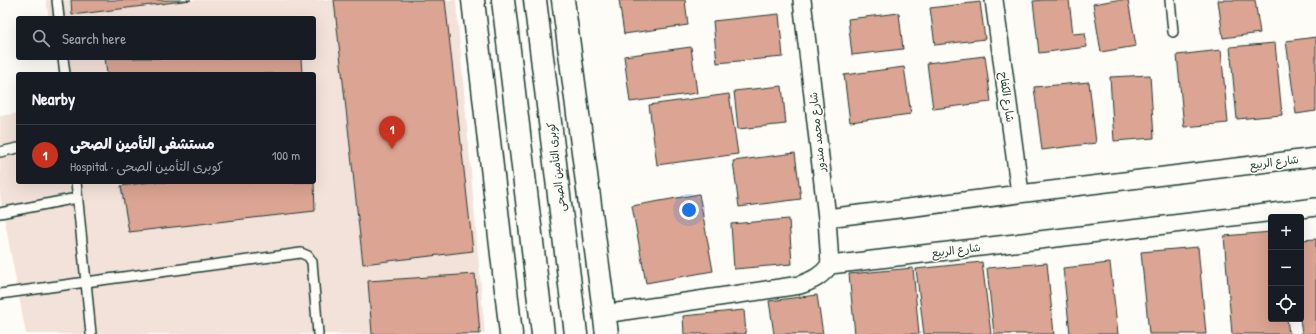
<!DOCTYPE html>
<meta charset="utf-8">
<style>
:root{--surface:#171b24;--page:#242831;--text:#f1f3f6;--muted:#9ea1a6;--line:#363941;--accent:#c8321e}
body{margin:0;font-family:"Patrick Hand","Playpen Sans Arabic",sans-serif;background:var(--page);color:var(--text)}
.controls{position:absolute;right:12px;bottom:12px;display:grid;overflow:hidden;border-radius:4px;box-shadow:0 4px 16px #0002}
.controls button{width:36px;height:36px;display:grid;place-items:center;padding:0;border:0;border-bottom:1px solid var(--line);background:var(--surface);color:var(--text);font:20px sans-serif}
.you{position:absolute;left:689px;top:210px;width:14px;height:14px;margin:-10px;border:3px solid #fff;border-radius:50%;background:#1a73e8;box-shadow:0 0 0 6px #1a73e833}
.badge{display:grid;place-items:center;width:26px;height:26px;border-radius:50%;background:var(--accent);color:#fff;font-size:13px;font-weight:700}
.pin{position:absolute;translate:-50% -33px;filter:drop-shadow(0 1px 2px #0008)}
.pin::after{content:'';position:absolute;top:21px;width:14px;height:12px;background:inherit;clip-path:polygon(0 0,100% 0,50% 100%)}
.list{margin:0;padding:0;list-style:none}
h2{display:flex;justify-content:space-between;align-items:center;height:52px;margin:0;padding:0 16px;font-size:17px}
h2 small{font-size:13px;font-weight:400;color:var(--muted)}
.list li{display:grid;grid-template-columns:26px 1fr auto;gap:12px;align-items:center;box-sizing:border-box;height:60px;padding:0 16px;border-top:1px solid var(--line)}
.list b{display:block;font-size:15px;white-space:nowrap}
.list p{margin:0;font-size:13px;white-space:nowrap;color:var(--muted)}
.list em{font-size:13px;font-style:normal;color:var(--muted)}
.icon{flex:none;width:22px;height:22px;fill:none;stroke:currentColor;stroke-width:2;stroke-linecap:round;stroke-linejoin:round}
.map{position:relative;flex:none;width:1316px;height:334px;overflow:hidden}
.search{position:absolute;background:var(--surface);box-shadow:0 4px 16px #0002;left:16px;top:16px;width:300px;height:44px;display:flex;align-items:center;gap:10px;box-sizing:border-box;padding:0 14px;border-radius:4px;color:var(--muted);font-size:15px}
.panel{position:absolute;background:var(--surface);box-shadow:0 4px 16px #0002;left:16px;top:72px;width:300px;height:112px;border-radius:4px}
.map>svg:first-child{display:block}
</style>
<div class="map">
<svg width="1316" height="334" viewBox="0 0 1316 334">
<rect width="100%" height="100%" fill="#fdfcf7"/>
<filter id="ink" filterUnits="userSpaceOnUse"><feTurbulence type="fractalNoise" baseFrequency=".025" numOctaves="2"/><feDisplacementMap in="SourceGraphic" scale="8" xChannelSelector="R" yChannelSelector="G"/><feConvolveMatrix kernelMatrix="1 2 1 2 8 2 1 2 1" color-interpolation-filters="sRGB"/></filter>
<g filter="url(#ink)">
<path fill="#f3e2d9" d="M46,0H456L485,334H26L0,195V116L18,113V182H314V74H59L56,58H314V18H49Z"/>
<g fill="#dba493" stroke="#1f3d34">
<path d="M71,0H191L72,15Z"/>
<path d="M334,0H445L473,251L363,264Z"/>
<path d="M619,0H685L688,25L624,34Z"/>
<path d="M1044,0H1069L1073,34L1085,33L1087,47L1039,53L1033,1Z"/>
<path d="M1116,0H1128L1136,46L1101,52L1093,4Z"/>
<path d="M1218,0H1255L1260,33L1223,38Z"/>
<path d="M980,2L985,39L935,45L930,8Z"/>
<path d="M899,13L903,49L852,55L848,19Z"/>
<path d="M779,14L783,57L717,63L713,21Z"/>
<path d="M1316,37V111L1296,114L1286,41Z"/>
<path d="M1275,43L1282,115L1237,119L1230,47Z"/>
<path d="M691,47L697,93L630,102L624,56Z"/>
<path d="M1221,50L1228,123L1184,127L1177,55Z"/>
<path d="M985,56L991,102L933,109L927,63Z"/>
<path d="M105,58H301L302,74H107Z"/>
<path d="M904,67L911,114L850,122L844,75Z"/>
<path d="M1150,75L1154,138L1114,141L1110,77Z"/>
<path d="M1089,82L1096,143L1042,150L1034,87Z"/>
<path d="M782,86L786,124L738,129L734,91Z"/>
<path d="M729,94L738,154L657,165L649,105Z"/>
<path d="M795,153L801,199L739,207L733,161Z"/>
<path d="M151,182H314L315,211L129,232L121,186Z"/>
<path d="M699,194L713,271L646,283L632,206Z"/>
<path d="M789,219L792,264L734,269L731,224Z"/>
<path d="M1271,232V319H1287L1289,334H1232L1224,236Z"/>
<path d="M1316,239V334H1302L1300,319L1301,240Z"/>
<path d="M1198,247L1206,334H1149L1141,252Z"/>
<path d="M982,262L991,334H924L916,269Z"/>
<path d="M1047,263L1054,334H994L987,268Z"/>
<path d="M1110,263L1118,334H1070L1063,268Z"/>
<path d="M913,268L919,334H855L849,274Z"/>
<path d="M475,274L480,334H372L368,281Z"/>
<path d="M817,295L823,334H774L769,301Z"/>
<path d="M744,310L746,334H684L683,316Z"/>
</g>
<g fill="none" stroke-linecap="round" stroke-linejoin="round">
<g stroke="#1f3d34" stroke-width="12">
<g id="lane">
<path d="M57,0L59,18"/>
<path d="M1170,0L1173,32"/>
<path d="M63,58L65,74"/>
<path d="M0,152L18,148"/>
<path d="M0,213L77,198"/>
<path d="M0,294L86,282L76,182"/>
<path d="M91,334L86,282L301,253L308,256L312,262L318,334"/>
</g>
</g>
<g stroke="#1f3d34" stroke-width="20">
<g id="street">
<path d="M802,0L827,218L830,265"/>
<path d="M994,0L1020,193"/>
<path d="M827,218L1316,157"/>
<path d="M604,314L800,285C814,280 821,276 830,265L1316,207"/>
</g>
</g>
<g stroke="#1f3d34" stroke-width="25">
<g id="secondary">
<path d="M473,0L511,334"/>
<path d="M503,0L543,334"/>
<path d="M535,0L576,334"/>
<path d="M563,0L607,334"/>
</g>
</g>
<use href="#lane" stroke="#fdfcf7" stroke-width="9"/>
<use href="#street" stroke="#fdfcf7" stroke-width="17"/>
<use href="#secondary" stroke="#fdfcf7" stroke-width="22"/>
</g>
</g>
<g text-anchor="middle" stroke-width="3" stroke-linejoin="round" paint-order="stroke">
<g font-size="11" fill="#1f3d34" stroke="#fdfcf7">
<text transform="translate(1007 97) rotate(82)" y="4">شارع الكفاح</text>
<text transform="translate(817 132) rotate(-96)" y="4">شارع محمد مندور</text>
<text transform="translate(1274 162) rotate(-7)" y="4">شارع الربيع</text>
<text transform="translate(556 167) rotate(-97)" y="4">كوبرى التأمين الصحى</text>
<text transform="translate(956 250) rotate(-7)" y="4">شارع الربيع</text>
</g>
</g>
</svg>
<div class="controls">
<button>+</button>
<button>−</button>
<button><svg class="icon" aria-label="locate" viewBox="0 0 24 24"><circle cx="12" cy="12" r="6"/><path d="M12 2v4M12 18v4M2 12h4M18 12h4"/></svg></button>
</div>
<div class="you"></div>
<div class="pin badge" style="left:392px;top:149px">1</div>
<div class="search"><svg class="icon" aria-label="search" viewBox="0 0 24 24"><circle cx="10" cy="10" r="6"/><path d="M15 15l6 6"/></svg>Search here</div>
<section class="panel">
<h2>Nearby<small></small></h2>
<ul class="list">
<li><span class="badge">1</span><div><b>مستشفى التأمين الصحى</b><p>Hospital · كوبرى التأمين الصحى</p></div><em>100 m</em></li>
</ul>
</section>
</div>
